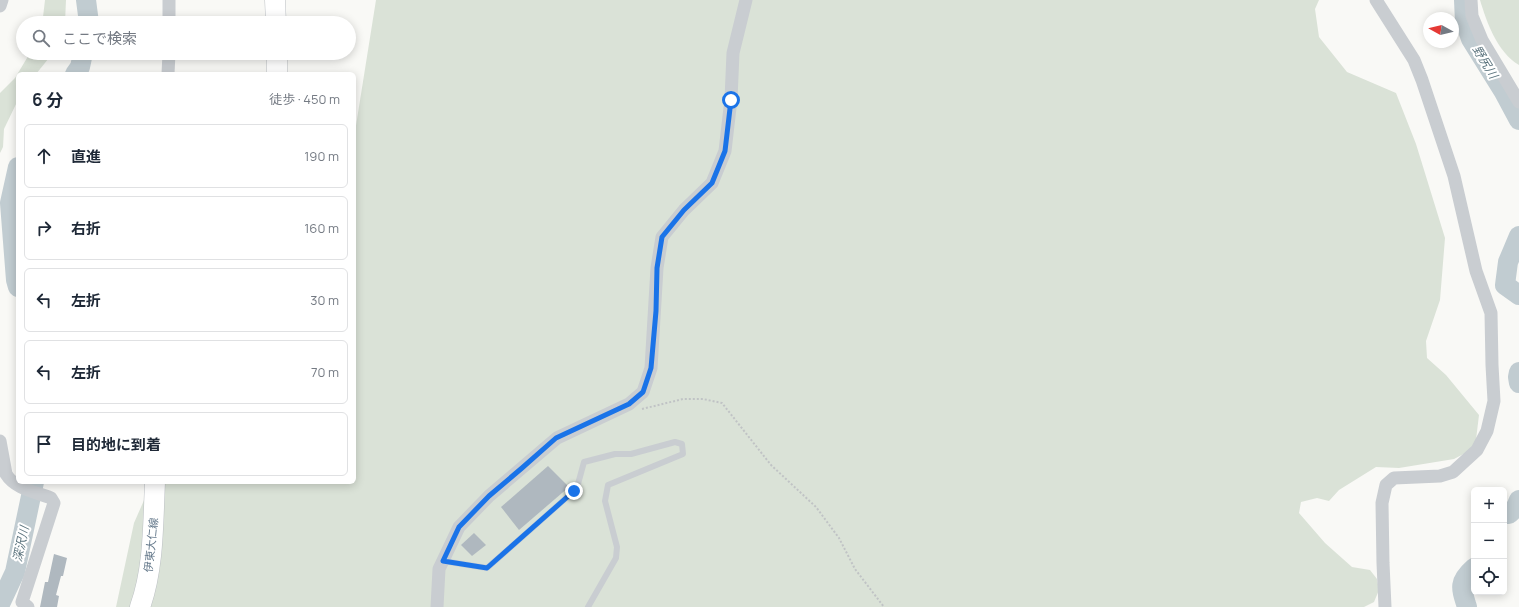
<!DOCTYPE html>
<html lang="ja">
<meta charset="utf-8">
<style>
:root{--surface:#fff;--page:#f6f6f7;--text:#1f2937;--muted:#747a83;--line:#e0e1e3}
body{margin:0;font-family:Manrope,"Noto Sans JP",sans-serif;background:var(--page);color:var(--text)}
.controls{position:absolute;right:12px;bottom:12px;display:grid;overflow:hidden;border-radius:6px;box-shadow:0 2px 10px #0003}
.controls button{width:36px;height:36px;display:grid;place-items:center;padding:0;border:0;border-bottom:1px solid var(--line);background:var(--surface);color:var(--text);font:20px sans-serif}
.compass{position:absolute;left:1423px;top:12px;width:36px;height:36px;border-radius:50%;background:var(--surface);box-shadow:0 2px 10px #0003;rotate:278deg}
.stop{position:absolute;width:12px;height:12px;margin:-9px;border:3px solid #1a73e8;border-radius:50%;background:#fff}
.stop.end{background:#1a73e8;border-color:#fff;box-shadow:0 1px 4px #0008}
.list{margin:0;padding:0;list-style:none}
h2{display:flex;justify-content:space-between;align-items:center;height:52px;margin:0;padding:0 16px;font-size:17px}
h2 small{font-size:13px;font-weight:400;color:var(--muted)}
.list li{display:grid;grid-template-columns:26px 1fr auto;gap:12px;align-items:center;box-sizing:border-box;height:64px;margin:0 8px 8px;padding:0 8px;border:1px solid var(--line);border-radius:6px}
.list b{display:block;font-size:15px;white-space:nowrap}
.list em{font-size:13px;font-style:normal;color:var(--muted)}
.icon{flex:none;width:22px;height:22px;fill:none;stroke:currentColor;stroke-width:2;stroke-linecap:round;stroke-linejoin:round}
.map{position:relative;flex:none;width:1519px;height:607px;overflow:hidden}
.search{position:absolute;background:var(--surface);box-shadow:0 2px 10px #0003;left:16px;top:16px;width:340px;height:44px;display:flex;align-items:center;gap:10px;box-sizing:border-box;padding:0 14px;border-radius:22px;color:var(--muted);font-size:15px}
.panel{position:absolute;background:var(--surface);box-shadow:0 2px 10px #0003;left:16px;top:72px;width:340px;height:412px;border-radius:6px}
.map>svg:first-child{display:block}
</style>
<div class="map">
<svg width="1519" height="607" viewBox="0 0 1519 607">
<rect width="100%" height="100%" fill="#f9f9f6"/>
<g fill="#dae2d7">
<path d="M45,0H66L65,23H41L43,17Z"/>
<path d="M376,0H1319L1315,9L1319,37L1347,72L1396,93L1416,144L1445,238L1440,300L1426,341L1427,358L1446,375L1479,415L1475,448L1454,459L1399,468L1376,467L1339,490L1329,501L1317,498L1301,502L1299,513L1325,543L1352,567L1370,570L1377,579L1379,590L1374,602L1364,607H116L134,523L152,482H354V138Z"/>
<path d="M1480,0H1519V65C1497,52 1487,23 1480,0Z"/>
<path d="M30,53H53L36,74H18V100L4,129L3,147L0,153V93L15,78Z"/>
</g>
<g fill="none" stroke-linecap="round" stroke-linejoin="round">
<g stroke="#c1ccd1" stroke-width="20">
<path d="M86,0L89,23"/>
<path d="M1464,0L1465,22L1471,39L1504,92L1519,120"/>
<path d="M75,74L80,67L83,53"/>
<path d="M18,167L10,203L16,280L18,287"/>
<path d="M1519,236L1508,262L1505,285L1519,295"/>
<path d="M1519,372L1518,377L1519,383"/>
<path d="M1504,514H1509L1516,507L1519,500"/>
<path d="M0,604L15,572L34,482"/>
<path d="M1467,607C1461,588 1458,582 1474,568"/>
</g>
</g>
<g fill="#afb8bf">
<path d="M548,466L569,487L519,530L501,507Z"/>
<path d="M474,533L486,545L472,556L461,545Z"/>
<path d="M54,554L67,558L63,576H61L56,595L59,596L57,607H40L45,582H48Z"/>
</g>
<g fill="none" stroke-linecap="round" stroke-linejoin="round">
<g stroke="#bcc0c4" stroke-width="21">
<g id="primary">
<path d="M275,0L276,23"/>
<path d="M277,53V74"/>
<path d="M140,607C154,568 153,523 155,482"/>
</g>
</g>
<path stroke="#c0c3c5" stroke-width="2" stroke-dasharray="2 2" stroke-linecap="butt" d="M642,409L683,399H703L722,403L771,465L816,507L839,538L855,569L884,607"/>
<path stroke="#c9cdd1" stroke-width="6" d="M443,561L487,568L574,491L578,484L584,462L615,454H631L675,442L682,444L683,454L608,485L605,501L617,547L616,558L588,607"/>
<g stroke="#c9cdd1" stroke-width="13">
<path d="M1376,0L1414,60L1422,80L1454,176L1476,271L1491,313L1492,365L1494,401L1487,431L1477,450L1453,472L1440,476L1394,478L1386,485L1382,503L1383,563L1385,607"/>
<path d="M1471,0L1472,16L1482,40L1519,102"/>
<path d="M0,6L2,0"/>
<path d="M169,23V0"/>
<path d="M168,74L169,53"/>
<path d="M0,441L6,474C15,489 36,492 51,498L54,503L22,602L28,607"/>
<path d="M437,607L439,569L459,527L489,496L557,438L629,404L643,392L651,368L657,268L662,237L684,210L712,183L725,151L731,99L733,53L746,0"/>
</g>
<use href="#primary" stroke="#fff" stroke-width="20"/>
</g>
<g fill="none" stroke-linecap="round" stroke-linejoin="round">
<path stroke="#1a73e8" stroke-width="5" d="M574,491L487,568L443,561L459,527L489,496L522,468L556,438L629,404L643,392L651,368L656,311L657,268L662,237L684,210L712,183L725,151L731,100"/>
</g>
<g text-anchor="middle" stroke-width="4" stroke-linejoin="round" paint-order="stroke">
<g font-size="11" fill="#65798b" stroke="#fff">
<text transform="translate(151 545) rotate(-84)" y="4">伊東大仁線</text>
</g>
<g font-size="12" font-style="italic" fill="#5c747e" stroke="#fff">
<text transform="translate(1485 62) rotate(59)" y="4">野尻川</text>
<text transform="translate(21 544) rotate(-78)" y="4">深沢川</text>
</g>
</g>
</svg>
<div class="controls">
<button>+</button>
<button>−</button>
<button><svg class="icon" aria-label="locate" viewBox="0 0 24 24"><circle cx="12" cy="12" r="6"/><path d="M12 2v4M12 18v4M2 12h4M18 12h4"/></svg></button>
</div>
<svg class="compass" viewBox="-18 -18 36 36"><path d="M0-13l5 13h-10z" fill="#e53935"/><path d="M0 13l5-13h-10z" fill="#747a83"/></svg>
<div class="stop" style="left:731px;top:100px"></div>
<div class="stop end" style="left:574px;top:491px"></div>
<div class="search"><svg class="icon" aria-label="search" viewBox="0 0 24 24"><circle cx="10" cy="10" r="6"/><path d="M15 15l6 6"/></svg>ここで検索</div>
<section class="panel">
<h2>6 分<small>徒歩 · 450 m</small></h2>
<ul class="list">
<li><svg class="icon" aria-label="ahead" viewBox="0 0 24 24"><path d="M12 20V5M6 11l6-6 6 6"/></svg><div><b>直進</b></div><em>190 m</em></li>
<li><svg class="icon" aria-label="right" viewBox="0 0 24 24"><path d="M7 20v-9h11M14 6l5 5-5 5"/></svg><div><b>右折</b></div><em>160 m</em></li>
<li><svg class="icon" aria-label="left" viewBox="0 0 24 24"><path d="M17 20v-9H6M10 6l-5 5 5 5"/></svg><div><b>左折</b></div><em>30 m</em></li>
<li><svg class="icon" aria-label="left" viewBox="0 0 24 24"><path d="M17 20v-9H6M10 6l-5 5 5 5"/></svg><div><b>左折</b></div><em>70 m</em></li>
<li><svg class="icon" aria-label="arrive" viewBox="0 0 24 24"><path d="M6 21V4h12l-3 4 3 4H6"/></svg><div><b>目的地に到着</b></div></li>
</ul>
</section>
</div>
